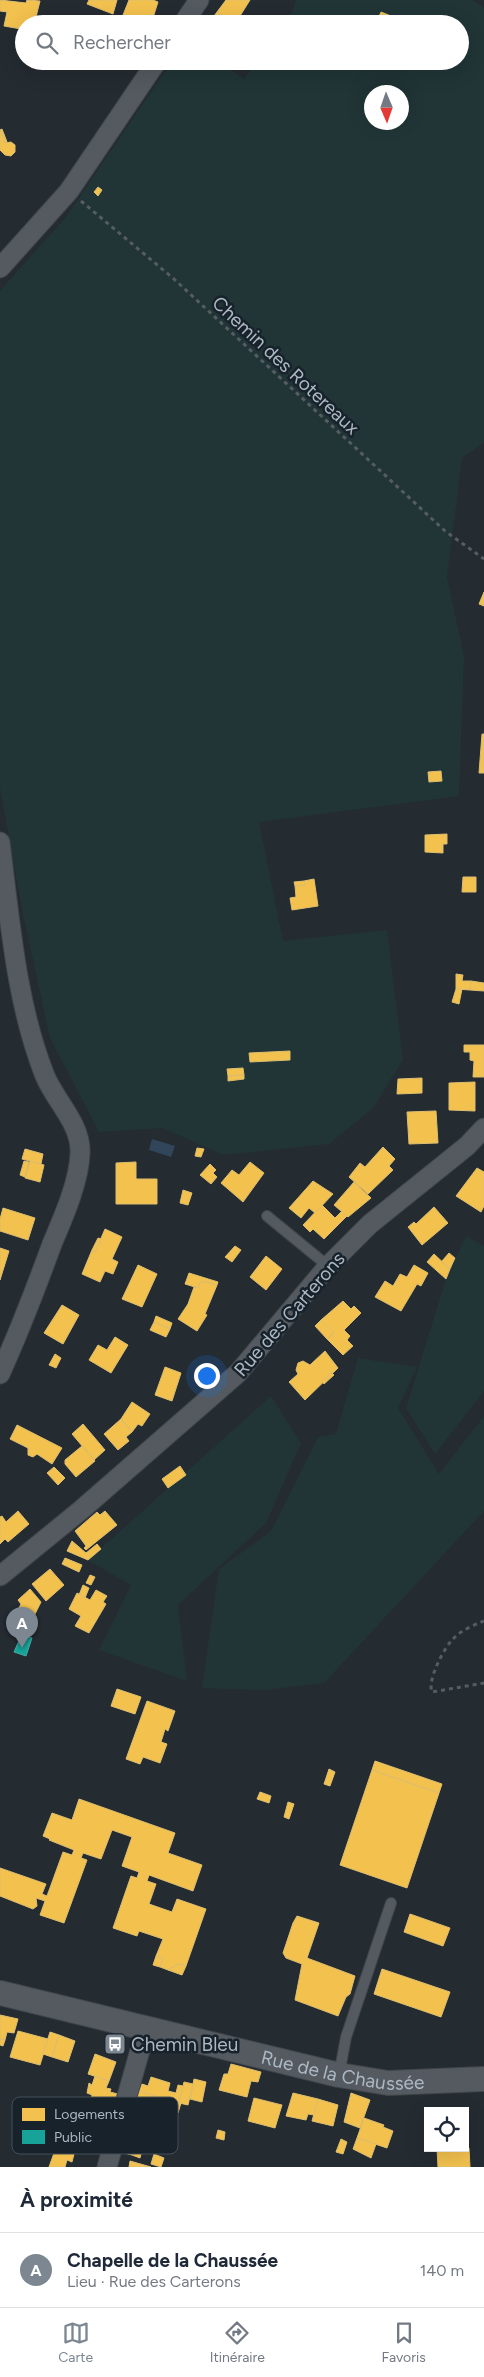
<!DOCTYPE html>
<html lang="fr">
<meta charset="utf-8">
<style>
:root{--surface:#fff;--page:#f2f2f3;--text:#1f2937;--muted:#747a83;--line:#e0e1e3;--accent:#7c8791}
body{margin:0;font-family:Figtree,sans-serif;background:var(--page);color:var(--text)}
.controls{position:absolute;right:15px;bottom:15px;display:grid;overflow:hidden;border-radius:0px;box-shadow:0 5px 20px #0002}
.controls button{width:45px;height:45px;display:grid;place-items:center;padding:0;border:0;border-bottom:1px solid var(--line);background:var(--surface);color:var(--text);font:25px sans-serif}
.compass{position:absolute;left:364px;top:85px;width:45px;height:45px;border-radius:50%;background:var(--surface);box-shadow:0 5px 20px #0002;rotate:178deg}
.you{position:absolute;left:206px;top:1375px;width:18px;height:18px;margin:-12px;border:4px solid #fff;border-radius:50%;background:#1a73e8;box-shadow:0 0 0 8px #1a73e833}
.badge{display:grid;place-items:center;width:32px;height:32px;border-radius:50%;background:var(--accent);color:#fff;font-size:16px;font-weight:700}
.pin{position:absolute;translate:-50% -41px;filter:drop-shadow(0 1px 2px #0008)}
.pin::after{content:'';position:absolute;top:26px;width:18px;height:15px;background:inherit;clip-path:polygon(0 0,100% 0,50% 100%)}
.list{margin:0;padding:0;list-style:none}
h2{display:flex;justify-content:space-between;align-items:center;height:65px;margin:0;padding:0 20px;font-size:21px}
h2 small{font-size:16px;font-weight:400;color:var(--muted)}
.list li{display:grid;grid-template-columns:32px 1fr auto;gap:15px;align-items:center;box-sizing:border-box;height:75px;padding:0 20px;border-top:1px solid var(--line)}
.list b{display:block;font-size:19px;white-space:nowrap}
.list p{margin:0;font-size:16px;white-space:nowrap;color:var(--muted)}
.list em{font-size:16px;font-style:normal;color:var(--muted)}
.icon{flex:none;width:28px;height:28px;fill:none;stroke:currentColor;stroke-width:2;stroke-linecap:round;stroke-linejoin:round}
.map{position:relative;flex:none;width:484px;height:2167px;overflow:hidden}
.search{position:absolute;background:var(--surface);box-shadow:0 5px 20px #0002;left:15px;right:15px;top:15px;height:55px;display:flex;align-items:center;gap:12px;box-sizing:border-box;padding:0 18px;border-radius:28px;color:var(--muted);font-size:19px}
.sheet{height:140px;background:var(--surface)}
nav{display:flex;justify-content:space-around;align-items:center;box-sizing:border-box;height:70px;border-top:1px solid var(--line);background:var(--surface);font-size:14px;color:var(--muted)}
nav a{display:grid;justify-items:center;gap:2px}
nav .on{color:var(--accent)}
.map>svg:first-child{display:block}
</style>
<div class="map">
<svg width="484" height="2167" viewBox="0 0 484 2167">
<rect width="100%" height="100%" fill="#242b31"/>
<g fill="#213536" fill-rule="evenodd">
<path d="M296,0H472L484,8V442L462,458L447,577L464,657L459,796L259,822L283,941L387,930L403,1060L373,1108L329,1144L223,1155L163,1128L99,1132L50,1038L22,909L0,788V291L66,217L172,61H219L244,79L257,61H460V24H284L292,12ZM372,92H402V122H372Z"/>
<path d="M466,1236L484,1246V1391L435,1454L406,1408L446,1279Z"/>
<path d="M358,1358L417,1367L398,1408L439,1474L484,1416V1511L324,1683L265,1690L202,1688L219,1569L271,1531L318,1437L336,1434Z"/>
<path d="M271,1396L301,1443L266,1523L178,1605L187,1681L99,1650L131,1585L88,1560Z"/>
</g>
<path fill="#31465a" d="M152,1139L175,1146L171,1157L149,1150Z"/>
<g fill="#f2c14e" stroke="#ddbe71">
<path d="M0,0L26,3L27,0L40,1L35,21L39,22L38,24H24L21,29L4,26L7,12L0,11Z"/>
<path d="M89,0H117L113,14L87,4Z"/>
<path d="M129,0H153L158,2L151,24L135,21L134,24H131L121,20Z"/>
<path d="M226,0H250L235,24L217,12Z"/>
<path d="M217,12L233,24H216L211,20Z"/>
<path d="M381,12L396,18L394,24L378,19Z"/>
<path d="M2,129L7,142L5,143L0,130Z"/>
<path d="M0,130L5,143L11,142L15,145V152L11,156L5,155L0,150Z"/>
<path d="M98,187L102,190L98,196L94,192Z"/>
<path d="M484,592V606L479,604Z"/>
<path d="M482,734H484V773H479Z"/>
<path d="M441,771L442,781L429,782L428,772Z"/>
<path d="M447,834V844H443V853L425,852V835Z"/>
<path d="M463,877H476V892H462Z"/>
<path d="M314,879L318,906L292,910L290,898L296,897L295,886L305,885L304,881Z"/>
<path d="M304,881L305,885L295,886L294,882Z"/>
<path d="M456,974L463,975L462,981H471L470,990L456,989Z"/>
<path d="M471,981L484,983V991L470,990Z"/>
<path d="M456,989H462L459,1004L452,1002Z"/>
<path d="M464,1045H484V1077H473L474,1061L470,1060V1052H464Z"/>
<path d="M290,1051V1060L250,1062L249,1053Z"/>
<path d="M243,1068L244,1075L228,1076L227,1069Z"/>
<path d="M244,1075V1079L228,1081V1076Z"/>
<path d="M422,1078V1093L397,1094L398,1079Z"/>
<path d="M475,1082V1111L449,1110V1083Z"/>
<path d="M436,1111L438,1143L409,1144L407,1112Z"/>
<path d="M383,1147L395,1159L389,1166L393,1170L368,1194L349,1177L360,1163L365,1167Z"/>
<path d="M197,1148L204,1149L201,1157L195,1156Z"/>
<path d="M25,1149L43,1154L41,1164L22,1159Z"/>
<path d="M24,1161L29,1162L25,1177L20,1175Z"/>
<path d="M30,1161L44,1165L40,1182L25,1178Z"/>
<path d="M136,1162V1179H157V1204H116V1163Z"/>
<path d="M250,1162L264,1173L243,1202L221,1183L232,1170L239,1175Z"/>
<path d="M210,1164L216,1170L213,1173L217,1177L211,1184L200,1175Z"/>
<path d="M477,1168L484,1172V1206L481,1212L456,1196Z"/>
<path d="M313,1181L333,1194L315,1213L309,1208L301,1218L289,1208Z"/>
<path d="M354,1182L371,1198L348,1217L334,1205Z"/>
<path d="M183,1190L192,1193L188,1205L180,1203Z"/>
<path d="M322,1205L335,1218L342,1211L347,1216L324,1239L313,1229L310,1232L303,1225Z"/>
<path d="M434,1207L448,1223L422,1245L408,1227L414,1222L416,1224Z"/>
<path d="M3,1208L35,1218L28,1240L0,1231V1219Z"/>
<path d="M105,1229L122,1237L112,1259L118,1262L113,1274L105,1271L100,1282L82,1274L92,1250L95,1252Z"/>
<path d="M98,1238L101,1239L95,1252L92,1250Z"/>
<path d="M235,1246L241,1250L232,1262L225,1257Z"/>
<path d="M0,1248L9,1251L0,1280Z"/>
<path d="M449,1253L455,1258L450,1269L442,1261Z"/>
<path d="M434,1254L450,1269L446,1279L427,1262Z"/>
<path d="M266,1256L282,1269L266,1290L250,1277Z"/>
<path d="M138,1265L157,1274L142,1307L122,1299Z"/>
<path d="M414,1265L428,1273L421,1286L417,1284L401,1311L375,1297L385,1281L393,1286L400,1274L407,1277Z"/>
<path d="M189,1273L218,1282L217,1285L201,1281L198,1288L185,1284Z"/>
<path d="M201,1281L217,1285L205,1314L207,1315L197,1331L178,1319L188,1304L194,1287L198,1288Z"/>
<path d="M343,1301L351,1309L354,1306L361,1313L344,1330L350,1336L347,1340L353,1346L343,1355L327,1339L334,1333L321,1320Z"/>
<path d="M62,1305L79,1315L63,1344L44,1333Z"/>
<path d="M156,1316L172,1323L170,1329L154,1322Z"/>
<path d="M321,1320L334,1333L327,1339L315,1326Z"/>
<path d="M154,1322L170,1329L166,1337L150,1330Z"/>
<path d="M115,1337L128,1345L111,1373L89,1360L98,1345L107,1350Z"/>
<path d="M325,1351L338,1368L305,1400L289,1382L298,1374L296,1370L298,1363L303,1361L310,1365Z"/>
<path d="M55,1354L61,1358L56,1368L49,1365Z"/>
<path d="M165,1367L181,1373L172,1401L155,1395Z"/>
<path d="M332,1373L334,1375L324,1384L322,1381Z"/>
<path d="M132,1402L150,1414L142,1426L138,1424L132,1432L121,1419Z"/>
<path d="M121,1419L132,1432L126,1437L129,1441L118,1450L104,1434Z"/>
<path d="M83,1424L105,1450L94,1460L72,1434Z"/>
<path d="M17,1425L62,1448L52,1464L37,1454L33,1457L28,1455V1448L10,1439Z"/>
<path d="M82,1446L95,1461L76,1477L65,1464V1460Z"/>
<path d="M180,1466L186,1475L168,1488L162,1479Z"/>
<path d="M54,1467L65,1478L58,1485L47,1473Z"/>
<path d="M18,1511L29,1524L8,1542L5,1539L0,1544V1517L2,1516L6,1522Z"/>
<path d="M105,1511L117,1525L86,1550L84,1548L86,1546L75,1531L97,1512L100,1515Z"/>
<path d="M72,1541L86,1553L97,1544L101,1549L88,1560L67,1551Z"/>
<path d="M65,1558L82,1565L79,1572L62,1564Z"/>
<path d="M50,1569L64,1585L46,1601L32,1584Z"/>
<path d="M90,1575L95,1577L91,1585L86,1583Z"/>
<path d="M83,1585L89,1588L85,1598L79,1595Z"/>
<path d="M30,1589L41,1602L32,1620L17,1612L21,1604L18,1600Z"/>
<path d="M96,1590L107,1596L103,1602L106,1604L89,1633L75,1626L81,1616L69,1609L77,1593L90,1600Z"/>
<path d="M117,1689L141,1697L135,1714L111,1706Z"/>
<path d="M147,1701L175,1711L168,1731L165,1729L161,1742L167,1744L160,1763L143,1757L140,1764L126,1759Z"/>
<path d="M375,1761L442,1784L439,1793L372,1770Z"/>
<path d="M329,1769L335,1772L330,1786L324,1784Z"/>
<path d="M372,1770L439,1793L407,1888L340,1865Z"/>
<path d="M260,1792L271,1796L269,1803L257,1799Z"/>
<path d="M79,1799L175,1833L168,1853L202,1865L193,1891L149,1875L147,1881L156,1884L149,1904L172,1912L177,1899L206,1909L186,1966L178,1964L168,1970L160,1967L163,1959L156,1956L163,1939L139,1931L137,1936L113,1928L131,1876L137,1878L139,1872L122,1866L132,1837L112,1830L101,1859L83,1853L81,1858L87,1860L64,1923L40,1915L45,1901L36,1898L37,1906L33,1909L0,1896V1868L46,1884L42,1894L47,1896L63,1852L72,1855L74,1850L49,1840L50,1839L43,1836L52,1813L72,1820Z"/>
<path d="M288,1802L294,1804L289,1819L284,1817Z"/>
<path d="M410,1914L450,1928L443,1946L404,1932Z"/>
<path d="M297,1916L319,1923L307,1958L355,1976L350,1994L346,1997L338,2016L295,2000L302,1964L286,1958L283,1953L293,1923Z"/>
<path d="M156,1956L163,1959L160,1967L153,1965Z"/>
<path d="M178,1964L186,1966L182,1975L168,1970Z"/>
<path d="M382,1969L450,1992L441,2017L374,1994Z"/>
<path d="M0,2015L18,2019L14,2033L7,2032L5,2040L0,2039Z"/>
<path d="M18,2031L48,2039L40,2065L10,2057Z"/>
<path d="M50,2032L59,2035L52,2057L43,2054Z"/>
<path d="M59,2035L75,2041L68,2062L52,2057Z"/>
<path d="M0,2039L5,2040L3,2046L0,2045Z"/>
<path d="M95,2054L116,2062L109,2081L88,2074Z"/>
<path d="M231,2064L261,2072L258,2082L251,2081L247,2097L219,2090L224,2074H228Z"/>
<path d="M95,2076L109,2081L106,2088L111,2089L110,2092L118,2094L111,2110L96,2105L97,2101L91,2099L92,2095L87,2093L89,2083L92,2085Z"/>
<path d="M151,2077L170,2083L168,2091L176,2093L178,2085L183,2086L179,2103L139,2092L142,2084L148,2086Z"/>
<path d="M194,2079L206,2082L202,2102L190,2099Z"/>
<path d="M184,2082L193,2084L188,2105L179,2103Z"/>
<path d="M138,2091L181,2103L178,2113L158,2108L156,2105L152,2109L149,2120L156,2123L154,2129L129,2124Z"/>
<path d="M293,2093L318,2099L314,2115L308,2114L306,2120L286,2116Z"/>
<path d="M351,2093L370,2100L360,2128L344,2122Z"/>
<path d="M254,2098L282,2105L275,2128L248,2121Z"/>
<path d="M318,2099L338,2105L333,2126L312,2121Z"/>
<path d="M364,2118L384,2125L383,2127L393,2131L387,2148L357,2138Z"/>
<path d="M129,2124L140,2128L132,2155L120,2152Z"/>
<path d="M75,2126L85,2129L79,2151L75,2150L72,2162L67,2160L65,2167H49L62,2131L73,2134Z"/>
<path d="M218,2130L225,2132L224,2140L216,2138Z"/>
<path d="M357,2138L376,2144L371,2158L353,2149Z"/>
<path d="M341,2139L347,2142L343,2154L336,2152Z"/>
<path d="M134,2147L142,2150L140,2158L132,2155Z"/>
<path d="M437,2148H469L470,2167H438Z"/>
<path d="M154,2154L164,2158L161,2167L151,2164Z"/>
<path d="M130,2161L151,2167H129Z"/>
</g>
<path fill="#17a398" stroke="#44a9a5" d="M22,1634L32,1638L26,1656L14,1652Z"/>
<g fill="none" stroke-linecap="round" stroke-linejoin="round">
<g stroke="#40464a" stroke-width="12">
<g id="service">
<path d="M267,1216L328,1266"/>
<path d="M339,2075L346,2037L391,1903"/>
</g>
</g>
<g stroke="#40464a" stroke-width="21">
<g id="minor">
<path d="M183,24L199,0"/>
<path d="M0,268L69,191L157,61"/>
<path d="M0,842C10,920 16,1003 45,1076C56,1102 82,1125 80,1154C79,1182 63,1218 52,1244C36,1288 19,1332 0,1374"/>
<path d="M0,1576L81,1510L238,1373L328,1266L370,1224L467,1146L484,1128"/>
<path d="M107,2167L146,2029"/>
</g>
</g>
<g stroke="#40464a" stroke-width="26">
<g id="tertiary">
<path id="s1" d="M0,1993L339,2075L388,2083L484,2079"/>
</g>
</g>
<g stroke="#565d62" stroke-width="3" stroke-dasharray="4 4" stroke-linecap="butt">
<path d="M81,201L174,279L445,531L484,559"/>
<path d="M484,1621C474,1625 461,1630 453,1639C444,1648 427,1680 432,1692L484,1683"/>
</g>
<use href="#service" stroke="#545a60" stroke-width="10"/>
<use href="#minor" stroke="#545a60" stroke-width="19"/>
<use href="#tertiary" stroke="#545a60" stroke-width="24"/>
</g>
<defs>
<g id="bus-square" transform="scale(1.125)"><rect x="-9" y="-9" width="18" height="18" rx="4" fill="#7c8791" stroke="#18222b"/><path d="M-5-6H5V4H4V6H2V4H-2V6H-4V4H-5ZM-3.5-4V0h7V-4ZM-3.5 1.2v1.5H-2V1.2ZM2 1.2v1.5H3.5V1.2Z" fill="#fff"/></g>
</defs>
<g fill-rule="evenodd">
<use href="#bus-square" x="115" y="2044"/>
</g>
<g text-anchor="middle" stroke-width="5" stroke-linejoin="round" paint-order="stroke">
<g font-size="19" fill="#acb8c4" stroke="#18222b">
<text transform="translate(286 365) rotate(43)" y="7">Chemin des Rotereaux</text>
<text transform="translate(289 1314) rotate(-49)" y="7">Rue des Carterons</text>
<text dy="7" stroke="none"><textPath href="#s1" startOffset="352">Rue de la Chaussée</textPath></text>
</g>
<g font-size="19" fill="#acb8c4" stroke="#18222b" text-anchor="start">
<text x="131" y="2051">Chemin Bleu</text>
</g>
</g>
<rect x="12" y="2097" width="166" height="57" rx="8" fill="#18222b" stroke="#444f59" stroke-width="1"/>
<rect x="22" y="2108" width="23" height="13" fill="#f2c14e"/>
<rect x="22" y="2130" width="23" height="14" fill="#17a398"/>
<g font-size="14" fill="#acb8c4">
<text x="54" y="2119">Logements</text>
<text x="54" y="2142">Public</text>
</g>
</svg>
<div class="controls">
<button><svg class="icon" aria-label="locate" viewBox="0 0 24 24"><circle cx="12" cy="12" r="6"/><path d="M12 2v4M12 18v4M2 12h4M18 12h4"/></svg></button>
</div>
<svg class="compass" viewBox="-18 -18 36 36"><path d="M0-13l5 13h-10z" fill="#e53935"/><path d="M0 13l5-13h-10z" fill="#747a83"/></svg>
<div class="you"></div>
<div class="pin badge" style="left:22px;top:1648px">A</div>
<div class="search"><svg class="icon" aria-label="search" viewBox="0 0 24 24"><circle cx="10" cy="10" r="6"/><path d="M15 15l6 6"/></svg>Rechercher</div>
</div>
<section class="sheet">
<h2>À proximité<small></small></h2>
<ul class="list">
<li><span class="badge">A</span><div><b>Chapelle de la Chaussée</b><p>Lieu · Rue des Carterons</p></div><em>140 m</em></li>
</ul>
</section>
<nav>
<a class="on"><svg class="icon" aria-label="map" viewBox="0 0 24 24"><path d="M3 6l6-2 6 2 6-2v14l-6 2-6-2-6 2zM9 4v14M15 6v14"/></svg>Carte</a>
<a><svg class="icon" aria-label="directions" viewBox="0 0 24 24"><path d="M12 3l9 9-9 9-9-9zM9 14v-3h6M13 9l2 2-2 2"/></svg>Itinéraire</a>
<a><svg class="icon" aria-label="saved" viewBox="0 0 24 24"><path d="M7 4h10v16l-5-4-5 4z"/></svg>Favoris</a>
</nav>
